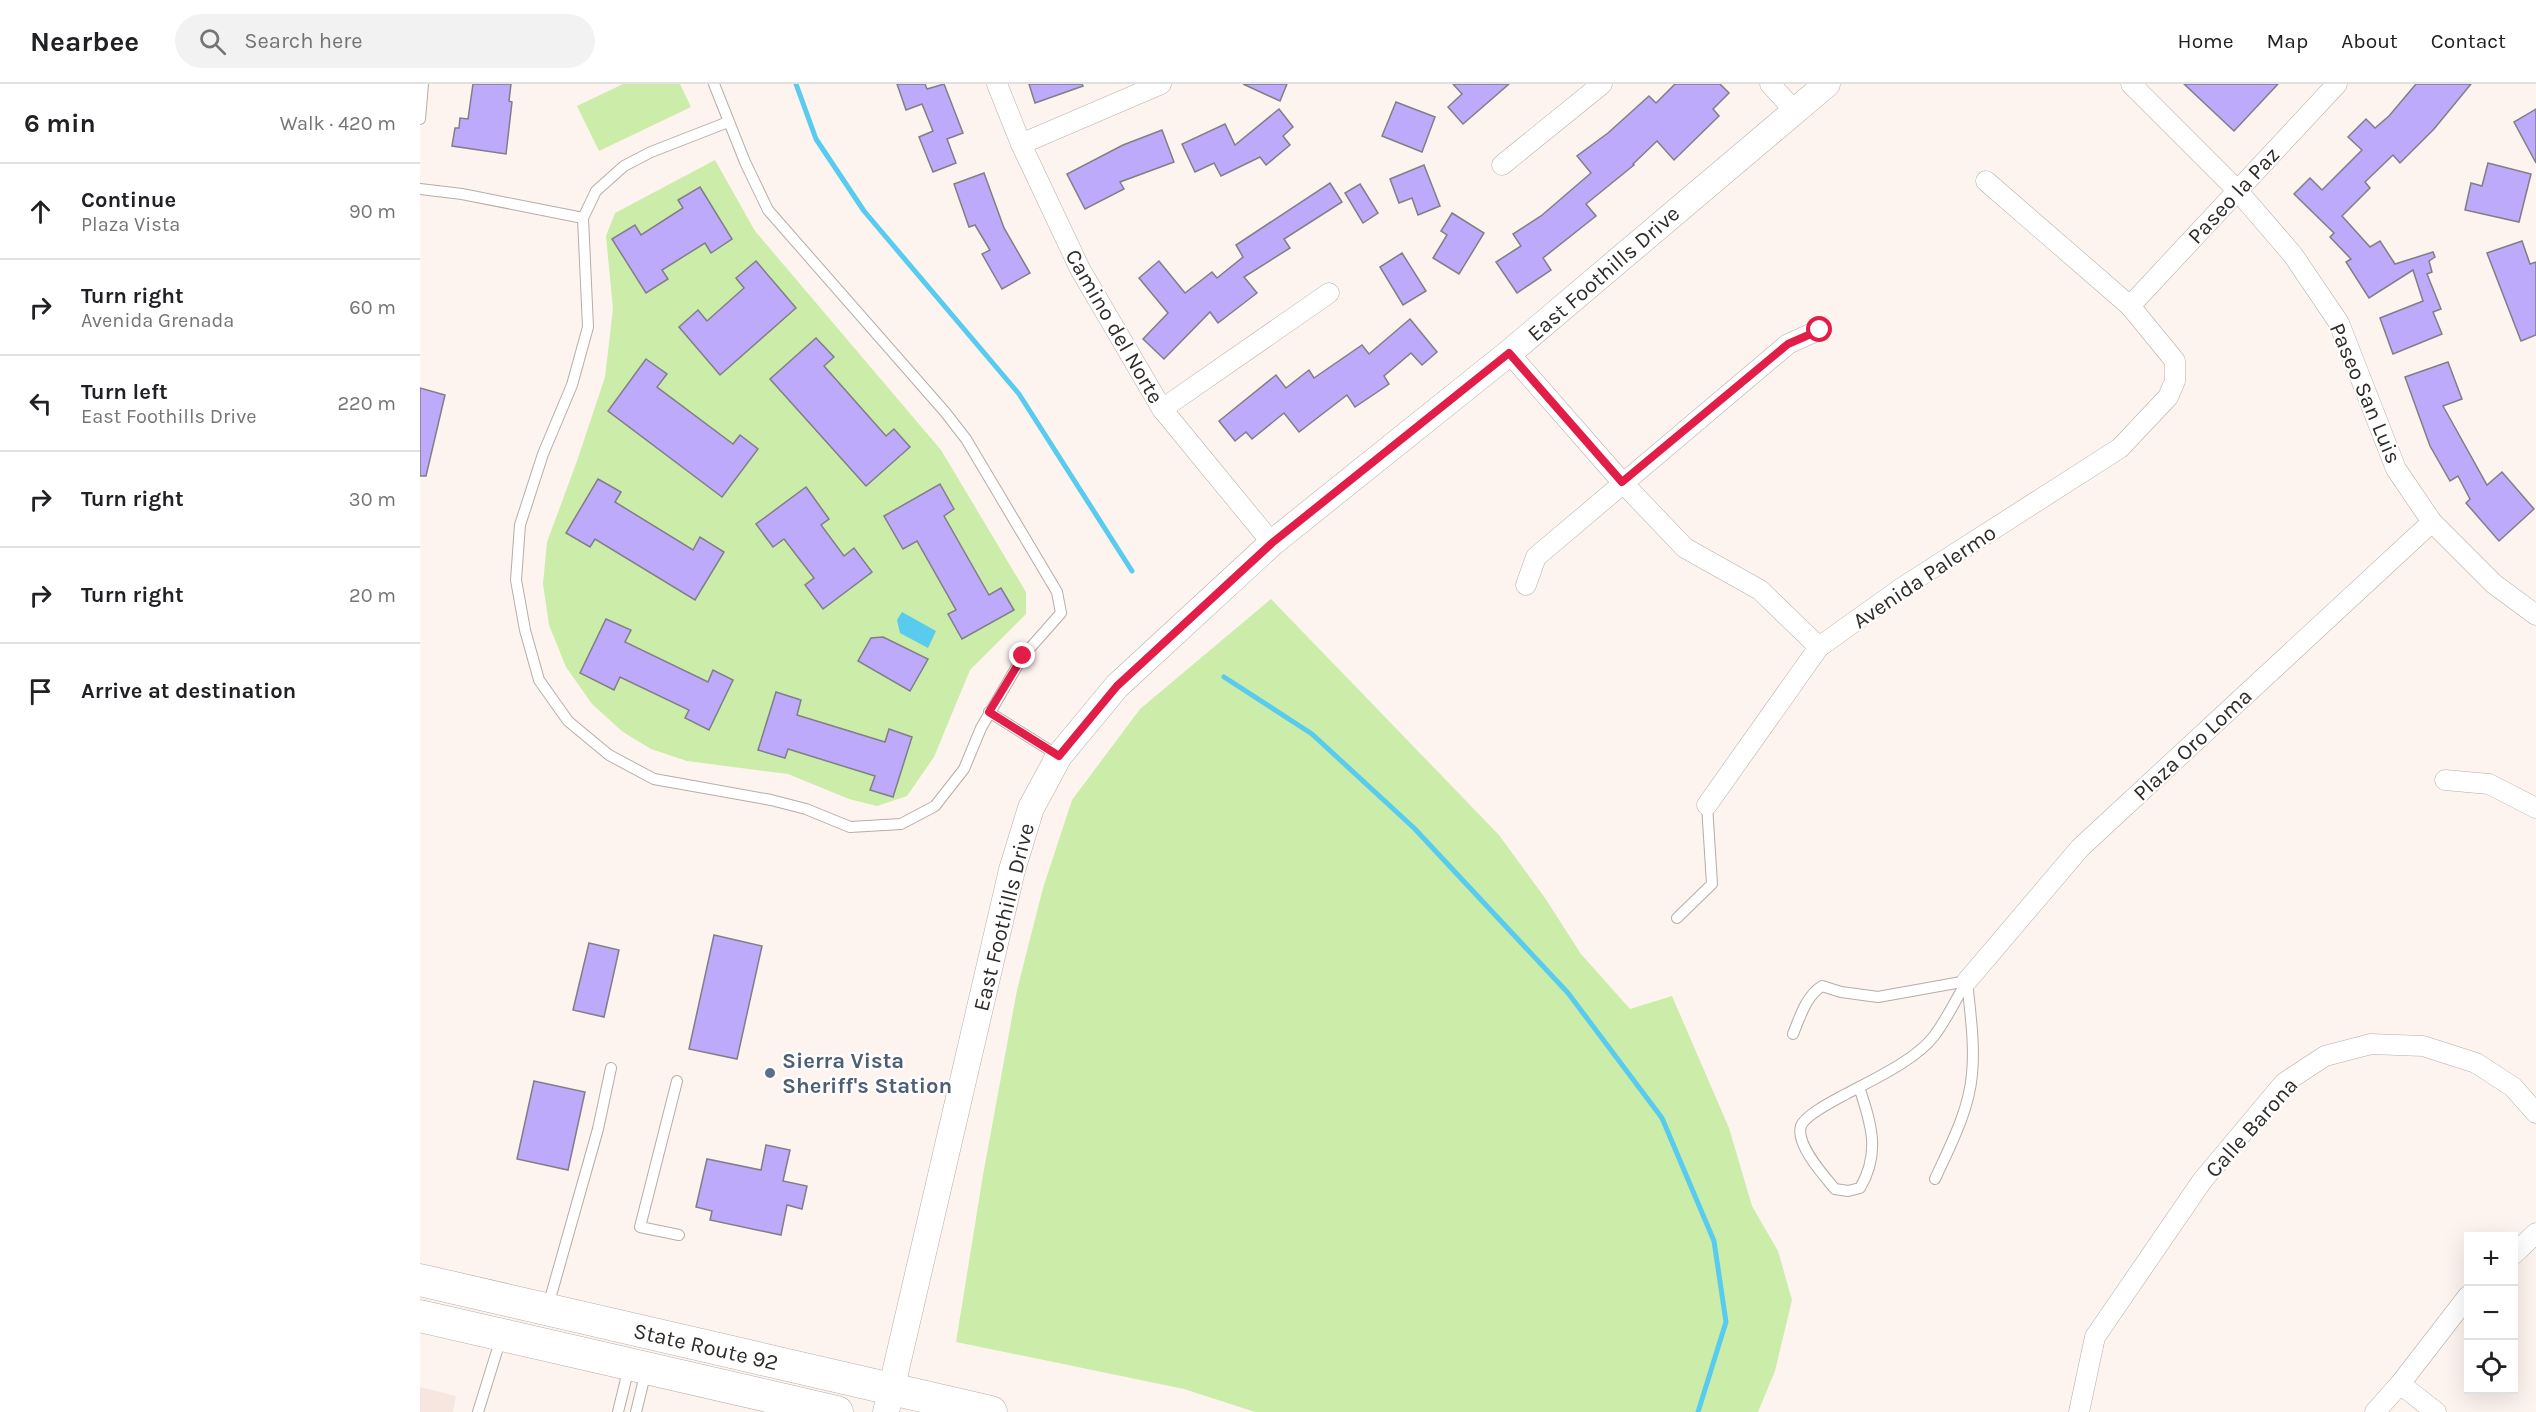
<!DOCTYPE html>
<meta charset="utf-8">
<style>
:root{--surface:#fff;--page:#f2f2f2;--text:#202124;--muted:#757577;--line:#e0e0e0}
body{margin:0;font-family:Karla,sans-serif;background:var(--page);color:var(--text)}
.controls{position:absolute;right:18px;bottom:18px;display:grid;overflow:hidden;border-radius:0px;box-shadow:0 6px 24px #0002}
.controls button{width:54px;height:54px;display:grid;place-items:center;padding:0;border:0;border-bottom:2px solid var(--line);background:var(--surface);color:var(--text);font:30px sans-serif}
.stop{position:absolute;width:18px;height:18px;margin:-14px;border:4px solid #e11d48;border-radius:50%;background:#fff}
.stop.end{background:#e11d48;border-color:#fff;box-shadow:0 2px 6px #0008}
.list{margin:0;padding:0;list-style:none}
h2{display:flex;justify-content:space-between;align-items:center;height:78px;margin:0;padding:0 24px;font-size:26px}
h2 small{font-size:20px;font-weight:400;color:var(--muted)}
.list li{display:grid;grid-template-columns:39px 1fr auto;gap:18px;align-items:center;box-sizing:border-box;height:96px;padding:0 24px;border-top:2px solid var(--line)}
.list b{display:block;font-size:22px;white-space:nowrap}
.list p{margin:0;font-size:20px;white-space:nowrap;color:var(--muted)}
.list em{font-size:20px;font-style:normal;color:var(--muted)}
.icon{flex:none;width:33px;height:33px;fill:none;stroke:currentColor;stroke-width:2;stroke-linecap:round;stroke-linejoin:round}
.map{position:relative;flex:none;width:2116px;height:1328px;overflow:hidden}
header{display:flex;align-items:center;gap:36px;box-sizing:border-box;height:84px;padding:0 30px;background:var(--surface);border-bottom:2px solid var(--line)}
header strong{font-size:28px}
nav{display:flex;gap:33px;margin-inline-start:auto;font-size:21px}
.search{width:420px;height:54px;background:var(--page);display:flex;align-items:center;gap:15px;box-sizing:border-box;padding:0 21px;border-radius:33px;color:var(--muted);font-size:22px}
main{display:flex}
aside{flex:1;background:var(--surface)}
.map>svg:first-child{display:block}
</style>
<header>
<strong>Nearbee</strong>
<div class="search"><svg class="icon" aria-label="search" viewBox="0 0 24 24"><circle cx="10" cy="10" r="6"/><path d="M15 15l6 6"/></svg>Search here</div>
<nav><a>Home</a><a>Map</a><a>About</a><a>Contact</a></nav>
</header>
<main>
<aside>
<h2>6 min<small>Walk · 420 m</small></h2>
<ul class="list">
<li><svg class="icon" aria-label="ahead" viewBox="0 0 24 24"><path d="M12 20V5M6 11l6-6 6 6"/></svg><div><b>Continue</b><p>Plaza Vista</p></div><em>90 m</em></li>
<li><svg class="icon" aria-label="right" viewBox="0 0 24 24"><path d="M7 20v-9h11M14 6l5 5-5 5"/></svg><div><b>Turn right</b><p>Avenida Grenada</p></div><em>60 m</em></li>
<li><svg class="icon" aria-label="left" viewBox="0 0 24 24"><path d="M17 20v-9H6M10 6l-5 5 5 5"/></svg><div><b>Turn left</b><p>East Foothills Drive</p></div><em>220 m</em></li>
<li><svg class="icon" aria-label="right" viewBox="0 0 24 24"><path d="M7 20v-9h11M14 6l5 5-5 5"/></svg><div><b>Turn right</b></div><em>30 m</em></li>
<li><svg class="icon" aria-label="right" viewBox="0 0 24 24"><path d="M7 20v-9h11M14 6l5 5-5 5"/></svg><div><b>Turn right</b></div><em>20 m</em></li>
<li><svg class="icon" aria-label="arrive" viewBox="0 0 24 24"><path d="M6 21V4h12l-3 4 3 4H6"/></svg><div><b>Arrive at destination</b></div></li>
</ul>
</aside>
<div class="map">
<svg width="2116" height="1328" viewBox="0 0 2116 1328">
<rect width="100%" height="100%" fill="#fdf4f0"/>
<path fill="#f7e6df" d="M0,1303L36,1312L33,1328H0Z"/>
<g fill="#cceca9">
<path d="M203,0H260L271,23L179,67L157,22Z"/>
<path d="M295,76L335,147L521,366L606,508V530L550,586L514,673L487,712L457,722L429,715L368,690L267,677L231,665L203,648L172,620L146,583L129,541L123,500L127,458L157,377L185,293L193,225L186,152L195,129Z"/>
<path d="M851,515L1079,751L1125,814L1161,870L1210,925L1252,912L1309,1044L1332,1122L1358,1167L1372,1216L1355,1287L1338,1328H835L764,1305L536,1258L563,1091L597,906L623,804L652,716L720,625Z"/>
</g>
<path fill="#58cbee" d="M482,528L516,547L508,564L480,549L477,536Z"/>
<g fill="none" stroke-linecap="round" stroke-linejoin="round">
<g stroke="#58cbee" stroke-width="5">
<path d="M376,0L396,55L444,127L599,310L712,487"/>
<path d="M804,593L892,650L994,744L1148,909L1242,1034L1294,1157L1306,1238L1278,1328"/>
</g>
</g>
<g fill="#bdaafa" stroke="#807e86" stroke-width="1.5">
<path d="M53,0H91L89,17L92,18L86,70L32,62L35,44H39L40,34L48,35Z"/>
<path d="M477,0H505L507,5L524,0L543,49L527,55L536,79L513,88L499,53L513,47L502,20L486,26Z"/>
<path d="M609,0H662L663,2L615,19Z"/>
<path d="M823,0H867L860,17Z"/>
<path d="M1033,0H1089L1043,40L1028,23L1042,10Z"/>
<path d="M1255,0H1300L1309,9L1293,25L1299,32L1254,76L1237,57L1213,80L1214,81L1166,120L1176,132L1123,174L1131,186L1097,209L1076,178L1101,162L1093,150L1121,132L1171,89L1157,72L1188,49L1229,12L1236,19Z"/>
<path d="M1764,0H1858L1814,47Z"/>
<path d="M1996,0H2051L2014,45L1980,79L1973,71L1945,98L1950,104L1922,132L1950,163L1960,157L1975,180L2013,168L2015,173L2009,177L2012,188L2007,190L2021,225L2013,228L2022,250L1973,270L1960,234L2003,217L1993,186L1949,214L1926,178L1931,175L1910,153L1914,149L1874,110L1890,94L1902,106L1942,66L1928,53L1946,35L1955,44L1969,32Z"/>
<path d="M976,18L1015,33L1002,68L962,52Z"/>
<path d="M859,25L873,43L863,52L870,61L846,81L840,73L801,92L794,79L775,88L762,60L805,40L815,61Z"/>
<path d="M2116,25V79L2094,38Z"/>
<path d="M742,46L754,78L700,98L704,105L665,125L647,90L703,61Z"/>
<path d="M2068,79L2111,90L2099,138L2045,126L2051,99L2062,102Z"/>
<path d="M1004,81L1020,122L998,131L992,114L979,119L970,95Z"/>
<path d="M564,89L584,144L610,189L582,205L562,170L570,166L555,141L549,143L534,100Z"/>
<path d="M910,99L922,118L864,155L870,164L824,193L837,209L798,239L790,228L744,275L723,255L748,229L719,194L739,177L765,209L792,188L797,194L823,173L816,161Z"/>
<path d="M940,100L958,129L943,139L925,109Z"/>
<path d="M280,103L312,155L291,169L285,159L242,186L248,195L226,209L192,155L215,141L221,151L263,124L258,116Z"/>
<path d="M1032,129L1064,149L1039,190L1013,174L1027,151L1021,147Z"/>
<path d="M2102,157L2110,180L2116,178V251L2101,257L2067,169Z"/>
<path d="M982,169L1006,207L983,221L960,183Z"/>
<path d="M336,177L376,224L300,291L259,243L278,226L287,237L324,204L316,194Z"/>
<path d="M990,235L1017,268L1002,281L991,269L964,292L969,300L935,323L927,311L879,348L864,329L832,355L826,348L815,357L799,337L856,291L866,304L889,286L894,294L942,261L949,270Z"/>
<path d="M396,254L414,273L404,282L466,352L474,345L490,363L446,402L350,295Z"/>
<path d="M226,275L247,290L237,303L313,360L320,351L338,365L302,413L188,327Z"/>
<path d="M2028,278L2042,315L2023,322L2067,401L2082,388L2114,425L2079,457L2046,419L2050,415L2038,392L2030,397L2010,362L1985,293Z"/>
<path d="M0,304L25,311L6,392H0Z"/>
<path d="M178,395L201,408L195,418L273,466L280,453L304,468L275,516L175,455L170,463L146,449Z"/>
<path d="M520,400L534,425L524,432L569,511L581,504L594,526L542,555L528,530L536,526L497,457L483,465L464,432Z"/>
<path d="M386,403L409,435L401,441L424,472L434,464L452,488L403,525L385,501L394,494L364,455L353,463L336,440Z"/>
<path d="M186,535L211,546L205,558L288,598L293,586L313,596L289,646L265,634L269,626L200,593L194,606L160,589Z"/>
<path d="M463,553L508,575L490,607L438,577L451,554Z"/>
<path d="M356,608L381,616L377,631L465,658L469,645L492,653L473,713L450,706L455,692L368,665L365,674L338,666Z"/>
<path d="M294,851L342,862L317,975L269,965Z"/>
<path d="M169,859L199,866L184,933L153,926Z"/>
<path d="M114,997L165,1008L148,1086L97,1075Z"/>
<path d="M346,1061L370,1066L363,1097L387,1102L382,1125L367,1121L361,1151L290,1136L292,1127L276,1123L287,1075L341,1086Z"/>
</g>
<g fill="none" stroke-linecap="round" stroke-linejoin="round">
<g stroke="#b5ada9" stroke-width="12">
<g id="service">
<path d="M294,0L325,78L348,126L525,328L546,355L637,508L641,529L603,572L561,644L544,685L515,722L481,740L430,743L386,725L351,716L234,695L189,671L148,637L119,596L105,546L96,496L100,441L123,370L152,301L168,243L163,134L176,107L204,82L231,68L308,38"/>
<path d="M0,35L3,0"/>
<path d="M0,105L42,110L163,134"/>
<path d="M569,628L639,672"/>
<path d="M1257,834L1292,800L1287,721"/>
<path d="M1373,950C1380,933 1386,912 1402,902L1421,908L1458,913L1547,897"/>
<path d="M257,997L220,1143L259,1151"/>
<path d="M1439,1003C1451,1039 1461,1069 1440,1104L1428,1107L1415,1105C1404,1092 1375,1060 1381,1042C1385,1031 1415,1016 1426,1010C1452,996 1496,976 1514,952C1527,935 1536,915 1547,897"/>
<path d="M1515,1095C1530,1062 1549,1027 1552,990C1555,960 1550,927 1547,897"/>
<path d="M128,1222L178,1045L191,984"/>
<path d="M58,1328L81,1254"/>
<path d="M198,1328L209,1283"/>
<path d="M216,1328L226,1287"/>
</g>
</g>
<g stroke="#b5ada9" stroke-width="21">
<g id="minor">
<path d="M577,0L601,60L660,185L742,325L852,459"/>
<path d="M1350,0L1374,26"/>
<path d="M1711,0L1817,106L1873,171L1919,239L1976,385L2012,438L2074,500L2116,531"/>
<path d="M601,60L741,0"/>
<path d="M1082,81L1182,0"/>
<path d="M1710,222L1917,0"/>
<path d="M1089,269L1202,398L1265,464L1340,506L1399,563"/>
<path d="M742,325L909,209"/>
<path d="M1106,501L1116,473L1368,260L1399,246"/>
<path d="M2025,696L2069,700L2116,724"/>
<path d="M1287,721L1399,563L1483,503L1700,364L1748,313L1755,297V277L1710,222L1566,97"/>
<path d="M1547,897L1660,764L2012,438"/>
<path d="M2094,1170L2116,1149"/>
<path d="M1980,1300L2016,1328"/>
<path d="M1659,1328L1675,1253L1782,1097L1864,999L1905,972L1951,960L2003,962L2056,979L2093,1003L2116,1029"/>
<path d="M1955,1328L1980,1300L2048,1212"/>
</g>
</g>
<g stroke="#b5ada9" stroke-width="27">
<path id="tertiary" d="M466,1328L592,786L611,724L639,672L697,602L852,459L1089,269L1407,0"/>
</g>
<g stroke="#b5ada9" stroke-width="33">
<g id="primary">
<path d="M0,1196L571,1328"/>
<path d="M0,1232L417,1328"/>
</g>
</g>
<use href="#service" stroke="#fff" stroke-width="10"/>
<use href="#minor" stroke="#fff" stroke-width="20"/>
<use href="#tertiary" stroke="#fff" stroke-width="26"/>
<use href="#primary" stroke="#fff" stroke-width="32"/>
</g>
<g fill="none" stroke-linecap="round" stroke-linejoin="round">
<path stroke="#e11d48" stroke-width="8" d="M603,572L569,628L639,672L697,602L852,459L1089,269L1202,398L1368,260L1400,246"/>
</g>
<circle fill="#5c6f8a" stroke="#fff" stroke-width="2" cx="350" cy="989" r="6"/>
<g text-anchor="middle" stroke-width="4.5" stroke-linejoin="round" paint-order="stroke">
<g font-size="22" fill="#2e2b29" stroke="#fff">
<text transform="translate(1813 111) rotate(-47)" y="8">Paseo la Paz</text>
<text transform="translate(1183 189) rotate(-41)" y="8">East Foothills Drive</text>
<text transform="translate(695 242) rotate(60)" y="8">Camino del Norte</text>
<text transform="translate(1946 309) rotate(67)" y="8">Paseo San Luis</text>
<text transform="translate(1504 492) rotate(-34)" y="8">Avenida Palermo</text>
<text transform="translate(1772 660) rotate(-43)" y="8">Plaza Oro Loma</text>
<text transform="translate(583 833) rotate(-76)" y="8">East Foothills Drive</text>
<text transform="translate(1831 1043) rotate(-48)" y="8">Calle Barona</text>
<text transform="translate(286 1262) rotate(13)" y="8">State Route 92</text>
</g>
<g font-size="22" font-weight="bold" fill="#4e5e75" stroke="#fff" text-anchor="start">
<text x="362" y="984">Sierra Vista<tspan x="362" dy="25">Sheriff's Station</tspan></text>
</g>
</g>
</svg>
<div class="controls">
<button>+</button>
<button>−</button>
<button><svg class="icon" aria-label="locate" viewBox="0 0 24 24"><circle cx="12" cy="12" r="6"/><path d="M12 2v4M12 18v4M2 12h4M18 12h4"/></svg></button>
</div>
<div class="stop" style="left:1400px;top:246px"></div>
<div class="stop end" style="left:603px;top:572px"></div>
</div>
</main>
